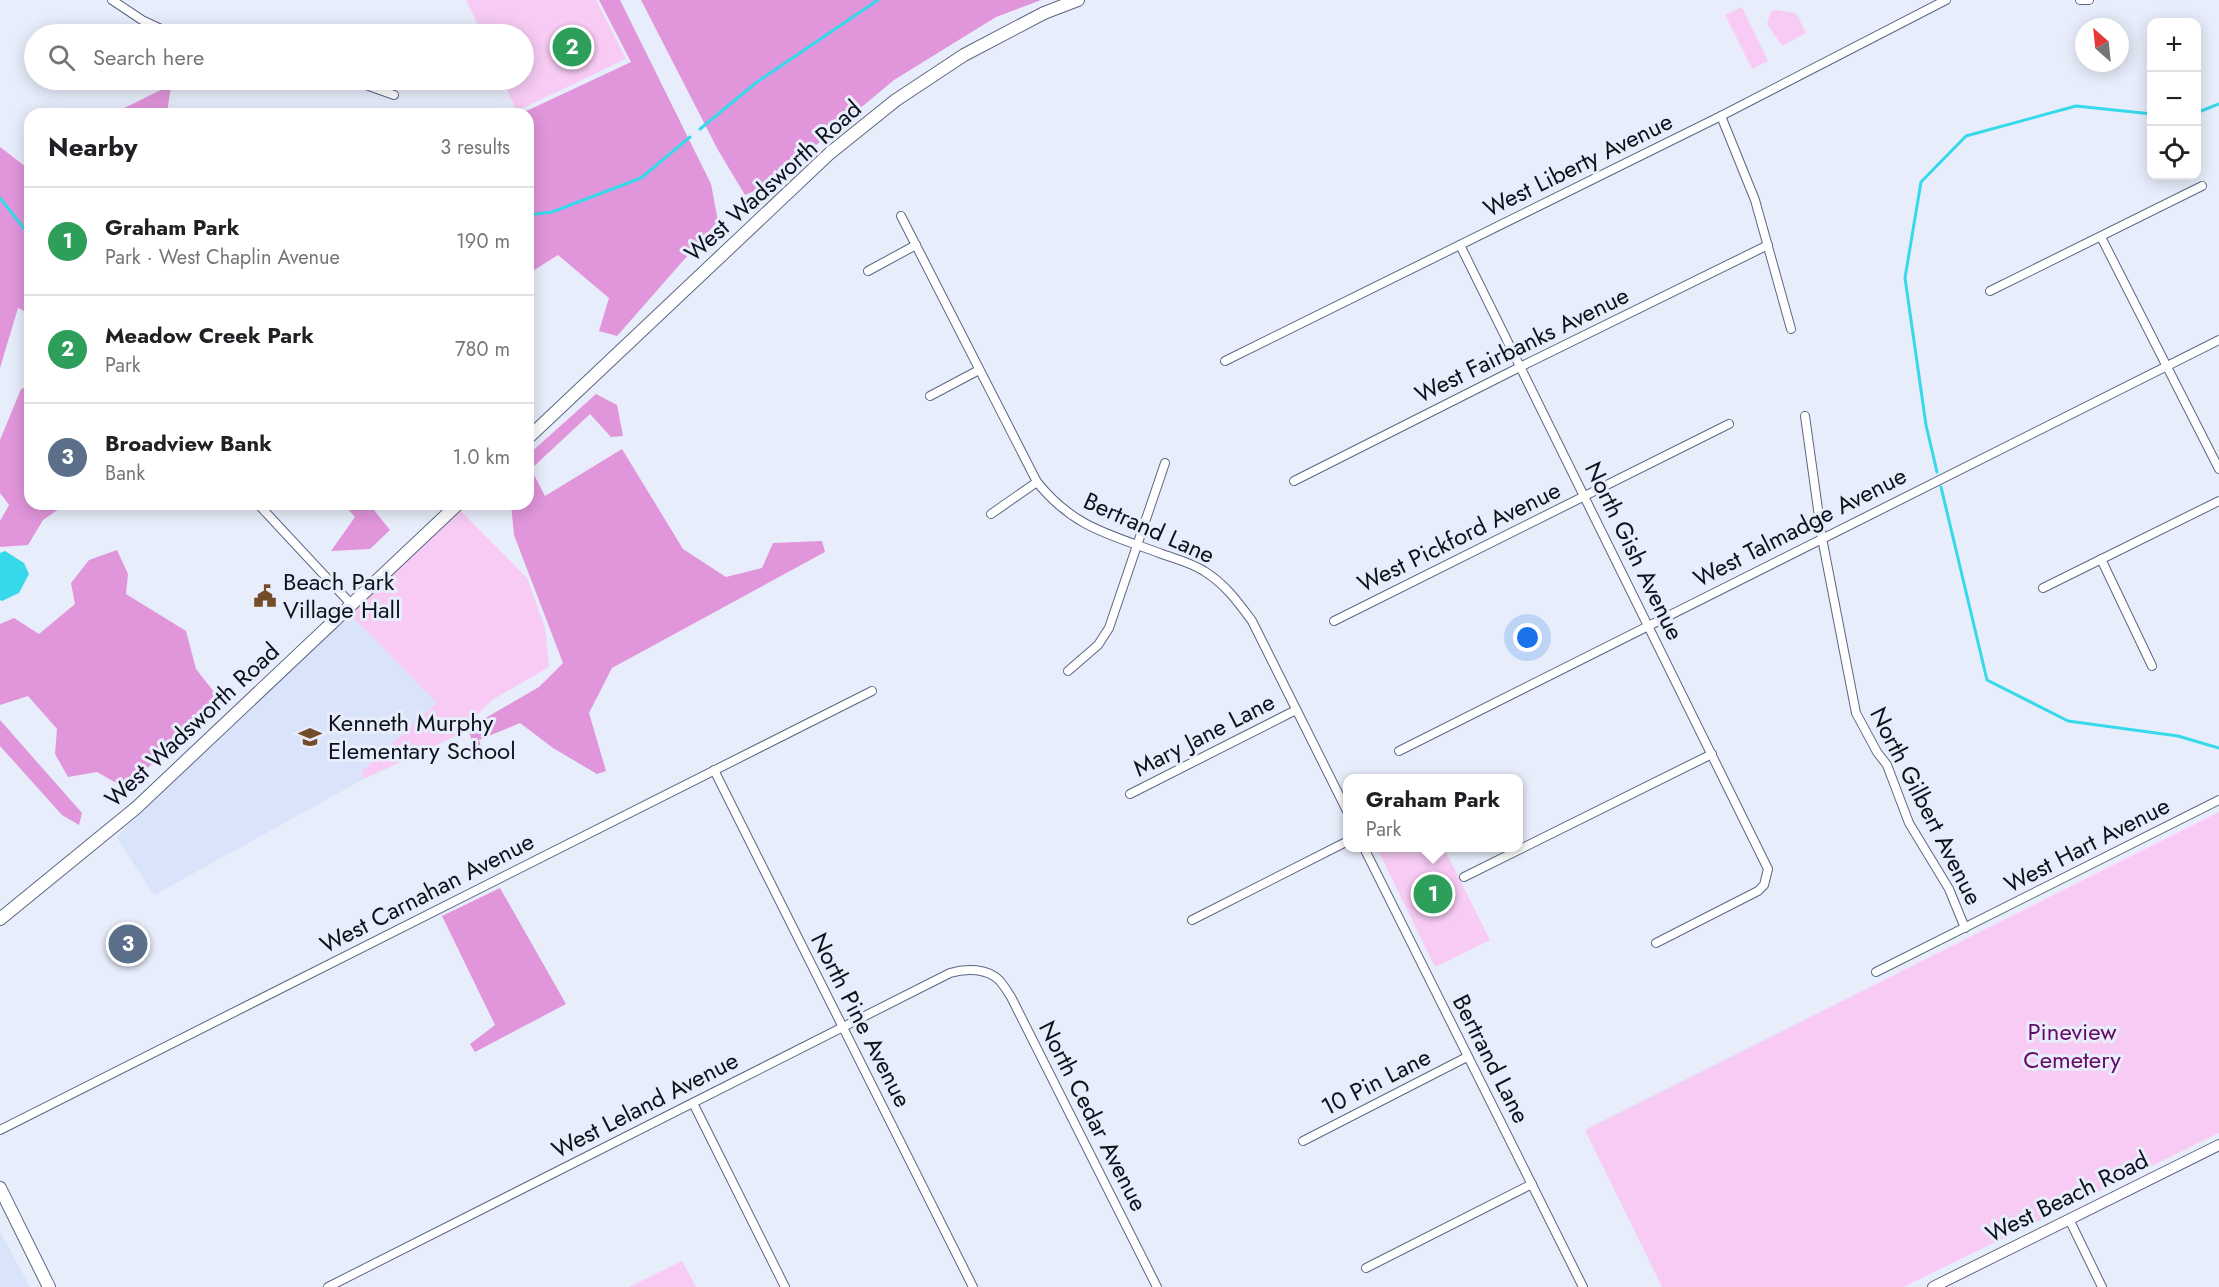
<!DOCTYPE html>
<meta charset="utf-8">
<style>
:root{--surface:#fff;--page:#f6f6f6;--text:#202124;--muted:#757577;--line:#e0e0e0;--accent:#7c3aed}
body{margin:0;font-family:Jost,sans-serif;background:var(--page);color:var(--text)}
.controls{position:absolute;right:18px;top:18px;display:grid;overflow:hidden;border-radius:12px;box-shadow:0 3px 15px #0003}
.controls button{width:54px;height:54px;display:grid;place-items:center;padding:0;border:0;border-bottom:2px solid var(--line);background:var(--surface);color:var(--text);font:30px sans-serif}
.compass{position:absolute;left:2075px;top:18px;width:54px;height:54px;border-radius:50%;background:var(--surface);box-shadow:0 3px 15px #0003;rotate:333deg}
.you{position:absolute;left:1528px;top:638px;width:21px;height:21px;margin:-15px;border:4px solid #fff;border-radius:50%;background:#1a73e8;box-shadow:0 0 0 9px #1a73e833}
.badge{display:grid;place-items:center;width:39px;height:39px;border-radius:50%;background:var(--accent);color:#fff;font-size:20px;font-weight:700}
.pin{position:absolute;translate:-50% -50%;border:3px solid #fff;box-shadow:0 2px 6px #0006}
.popup{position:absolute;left:1343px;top:774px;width:180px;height:78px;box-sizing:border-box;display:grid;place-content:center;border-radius:12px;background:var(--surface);filter:drop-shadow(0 2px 4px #0005);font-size:20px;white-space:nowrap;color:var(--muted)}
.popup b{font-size:22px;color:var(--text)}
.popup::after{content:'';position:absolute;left:50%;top:100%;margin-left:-12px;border:12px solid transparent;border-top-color:var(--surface)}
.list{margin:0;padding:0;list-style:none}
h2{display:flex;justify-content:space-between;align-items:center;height:78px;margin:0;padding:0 24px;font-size:26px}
h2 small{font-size:20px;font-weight:400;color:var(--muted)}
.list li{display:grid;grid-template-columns:39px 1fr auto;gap:18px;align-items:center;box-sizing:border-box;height:108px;padding:0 24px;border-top:2px solid var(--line)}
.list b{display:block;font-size:22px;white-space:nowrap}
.list p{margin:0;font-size:20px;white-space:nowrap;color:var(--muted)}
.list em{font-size:20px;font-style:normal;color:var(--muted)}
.icon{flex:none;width:33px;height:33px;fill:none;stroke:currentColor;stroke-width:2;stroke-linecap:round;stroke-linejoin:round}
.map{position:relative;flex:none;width:2219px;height:1287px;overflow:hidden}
.search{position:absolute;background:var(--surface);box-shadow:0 3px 15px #0003;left:24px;top:24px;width:510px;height:66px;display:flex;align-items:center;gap:15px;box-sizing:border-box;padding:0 21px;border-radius:33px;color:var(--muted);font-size:22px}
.panel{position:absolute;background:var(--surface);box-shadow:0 3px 15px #0003;left:24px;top:108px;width:510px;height:402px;border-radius:18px}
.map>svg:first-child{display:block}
</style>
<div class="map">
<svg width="2219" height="1287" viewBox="0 0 2219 1287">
<rect width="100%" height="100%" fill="#e8edfb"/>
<g fill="#d9e4fb">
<path d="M350,614L437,703L361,772L364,779L154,895L116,837Z"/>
<path d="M0,1231L30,1287H0Z"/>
</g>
<g fill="#f7cbf3">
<path d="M466,0H596L626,59L517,111L502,80H524V34H482Z"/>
<path d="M1742,7L1768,61L1752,69L1725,15Z"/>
<path d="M1775,10L1796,13L1806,33L1782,46L1767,24L1770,13Z"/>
<path d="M461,511L527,578L545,628L549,667L492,700L456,736L364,779L361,772L437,703L350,614Z"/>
<path d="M2219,812V1133L1903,1287H1662L1585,1130Z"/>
<path d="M1377,848H1444L1490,940L1435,967Z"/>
<path d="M682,1261L696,1287H629Z"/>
</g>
<g fill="#e195db">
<path d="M599,0H620L711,184L718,221L617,336L599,331L609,298L558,255L528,274V114H520L631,62Z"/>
<path d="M641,0H1041L996,17L894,80L768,185L745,195L718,150Z"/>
<path d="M171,85L167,114H112Z"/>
<path d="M0,147L30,170V314L18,308L0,368Z"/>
<path d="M30,386V504H66L43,520L28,545L0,547V521L9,505L0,493V440L21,389Z"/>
<path d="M596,394L617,405L623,436L611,437L590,414L531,469L545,496L622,449L683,549L726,577L762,568L773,543L822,541L825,552L612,668L589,713L606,771L597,774L553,748L520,723L479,740L485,761L478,762L468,728L539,687L563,663L514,535L511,504H528V455Z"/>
<path d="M343,504H369L390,530L370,549L331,551L355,517Z"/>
<path d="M117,550L128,574L126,594L186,631L196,669L222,702L125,788L97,772L68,777L55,754L57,729L28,696L0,705V624L14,618L39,634L75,604L71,583L89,560Z"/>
<path d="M0,720L82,813L79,825L62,815L0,746Z"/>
<path d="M500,888L566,1004L475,1052L470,1044L495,1025L442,916Z"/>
</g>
<path fill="#36d9e9" d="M5,551L24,563L29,574L19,593L2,601L0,600V553Z"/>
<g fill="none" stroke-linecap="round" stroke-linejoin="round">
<g stroke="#36d9e9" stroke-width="3">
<path d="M2196,113L2219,104"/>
<path d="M700,129L757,82L878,0"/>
<path d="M0,198L30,236"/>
<path d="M528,215L552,212L641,178L690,137"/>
<path d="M1937,472L1926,425L1905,278L1921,182L1966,136L2076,106L2152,114"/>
<path d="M1941,487L1987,680L2068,721L2178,736L2219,748"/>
</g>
<g stroke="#5b6783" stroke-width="10">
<g id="minor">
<path d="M112,0L142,20L172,34"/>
<path d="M2080,0H2089"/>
<path d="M352,80L394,95"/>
<path d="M1721,116L1755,200L1791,329"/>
<path d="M901,216L1037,482C1074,528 1109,534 1162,554C1176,559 1192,563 1204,571C1225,584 1238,602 1252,621L1348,813"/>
<path d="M2101,237L2219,469"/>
<path d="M1460,245L1768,869L1764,885L1758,891L1656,943"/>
<path d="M868,271L916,245"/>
<path d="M1990,291L2202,186"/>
<path d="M1225,361L1721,116L1946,0"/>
<path d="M930,396L979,370"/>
<path d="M1805,416L1822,538L1856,713L1877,752L1887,765L1909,823L1949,889L1965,928"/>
<path d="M1294,481L1520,367L1768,245"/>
<path d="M258,504L352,605"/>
<path d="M991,514L1037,482"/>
<path d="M2101,559L2152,666"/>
<path d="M2043,588L2219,501"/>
<path d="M1334,621L1729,424"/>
<path d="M1068,671L1098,645L1109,628L1165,463"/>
<path d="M1399,751L2219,340"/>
<path d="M714,770L973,1287"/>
<path d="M1130,794L1296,710"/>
<path d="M1364,848L1583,1287"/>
<path d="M1464,877L1712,754"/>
<path d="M1192,920L1348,841"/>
<path d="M1876,972L2219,800"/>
<path d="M693,1103L785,1287"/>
<path d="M0,1130L872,691"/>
<path d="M1303,1141L1467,1057"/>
<path d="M2069,1219L2102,1287"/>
<path d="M1366,1268L1532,1184"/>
<path d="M328,1287L950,973C966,968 988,968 1000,981C1004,986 1008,992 1011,997L1157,1287"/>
</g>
</g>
<g stroke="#5b6783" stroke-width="12">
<path id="tertiary" d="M1933,1287L2219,1145"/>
</g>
<g stroke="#5b6783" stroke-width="14">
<g id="secondary">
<path d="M528,438L830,153L896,100L964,55L1044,13L1078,0"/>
<path d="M0,919L136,808L458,504"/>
<path d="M0,1188L49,1287"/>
</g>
</g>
<use href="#minor" stroke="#fff" stroke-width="8"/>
<use href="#tertiary" stroke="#fff" stroke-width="10"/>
<use href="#secondary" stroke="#fff" stroke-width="12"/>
</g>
<defs>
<g id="civic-bare" transform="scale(1.8)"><path d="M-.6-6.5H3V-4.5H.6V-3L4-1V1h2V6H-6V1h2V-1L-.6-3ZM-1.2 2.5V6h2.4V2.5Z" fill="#734d2a" stroke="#e8edfb" stroke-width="2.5" paint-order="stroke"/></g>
<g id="school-bare" transform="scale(1.8)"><path d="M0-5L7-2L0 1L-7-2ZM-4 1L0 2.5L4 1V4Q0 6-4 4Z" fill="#734d2a" stroke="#e8edfb" stroke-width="2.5" paint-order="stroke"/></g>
</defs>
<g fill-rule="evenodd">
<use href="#civic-bare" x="265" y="596"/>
<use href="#school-bare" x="310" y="737"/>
</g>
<g text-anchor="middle" stroke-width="6" stroke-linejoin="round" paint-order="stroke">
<g font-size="24" fill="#0e121d" stroke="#e8edfb">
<text transform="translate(1578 165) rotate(-26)" y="8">West Liberty Avenue</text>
<text transform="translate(773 181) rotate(-42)" y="8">West Wadsworth Road</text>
<text transform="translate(1522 345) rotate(-26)" y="8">West Fairbanks Avenue</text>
<text transform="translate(1800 527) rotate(-27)" y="8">West Talmadge Avenue</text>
<text transform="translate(1149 528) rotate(24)" y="8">Bertrand Lane</text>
<text transform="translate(1459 537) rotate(-26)" y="8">West Pickford Avenue</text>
<text transform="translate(1634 551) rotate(64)" y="8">North Gish Avenue</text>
<text transform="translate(192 725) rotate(-43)" y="8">West Wadsworth Road</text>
<text transform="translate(1204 735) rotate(-27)" y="8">Mary Jane Lane</text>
<text transform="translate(1926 806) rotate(63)" y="8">North Gilbert Avenue</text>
<text transform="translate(2087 845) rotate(-27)" y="8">West Hart Avenue</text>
<text transform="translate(427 893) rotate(-27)" y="8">West Carnahan Avenue</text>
<text transform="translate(861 1020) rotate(63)" y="8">North Pine Avenue</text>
<text transform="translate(1491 1059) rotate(63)" y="8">Bertrand Lane</text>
<text transform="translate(1376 1082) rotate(-27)" y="8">10 Pin Lane</text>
<text transform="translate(645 1105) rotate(-27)" y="8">West Leland Avenue</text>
<text transform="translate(1093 1116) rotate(63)" y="8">North Cedar Avenue</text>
<text transform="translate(2067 1197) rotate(-26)" y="8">West Beach Road</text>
</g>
<g font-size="24" fill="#0e121d" stroke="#e8edfb" text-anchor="start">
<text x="283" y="590">Beach Park<tspan x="283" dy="28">Village Hall</tspan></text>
<text x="328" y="731">Kenneth Murphy<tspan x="328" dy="28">Elementary School</tspan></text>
</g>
<g font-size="24" fill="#670965" stroke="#e8edfb">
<text x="2072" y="1040">Pineview<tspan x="2072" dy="28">Cemetery</tspan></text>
</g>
</g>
</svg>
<div class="controls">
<button>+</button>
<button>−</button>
<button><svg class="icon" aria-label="locate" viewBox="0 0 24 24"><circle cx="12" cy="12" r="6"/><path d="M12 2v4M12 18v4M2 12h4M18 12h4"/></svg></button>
</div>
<svg class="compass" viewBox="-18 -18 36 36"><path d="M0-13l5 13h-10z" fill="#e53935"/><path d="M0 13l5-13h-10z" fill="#757577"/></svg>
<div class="you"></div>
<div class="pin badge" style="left:1433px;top:894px;background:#2e9e5b">1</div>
<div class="popup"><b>Graham Park</b>Park</div>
<div class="pin badge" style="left:572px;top:47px;background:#2e9e5b">2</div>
<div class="pin badge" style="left:128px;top:944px;background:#5c6f8a">3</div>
<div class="search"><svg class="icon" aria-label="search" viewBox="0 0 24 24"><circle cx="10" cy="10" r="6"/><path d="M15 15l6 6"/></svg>Search here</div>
<section class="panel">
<h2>Nearby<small>3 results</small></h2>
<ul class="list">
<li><span class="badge" style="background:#2e9e5b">1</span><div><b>Graham Park</b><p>Park · West Chaplin Avenue</p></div><em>190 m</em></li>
<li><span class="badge" style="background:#2e9e5b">2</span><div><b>Meadow Creek Park</b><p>Park</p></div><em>780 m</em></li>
<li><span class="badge" style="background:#5c6f8a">3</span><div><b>Broadview Bank</b><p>Bank</p></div><em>1.0 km</em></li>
</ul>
</section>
</div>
